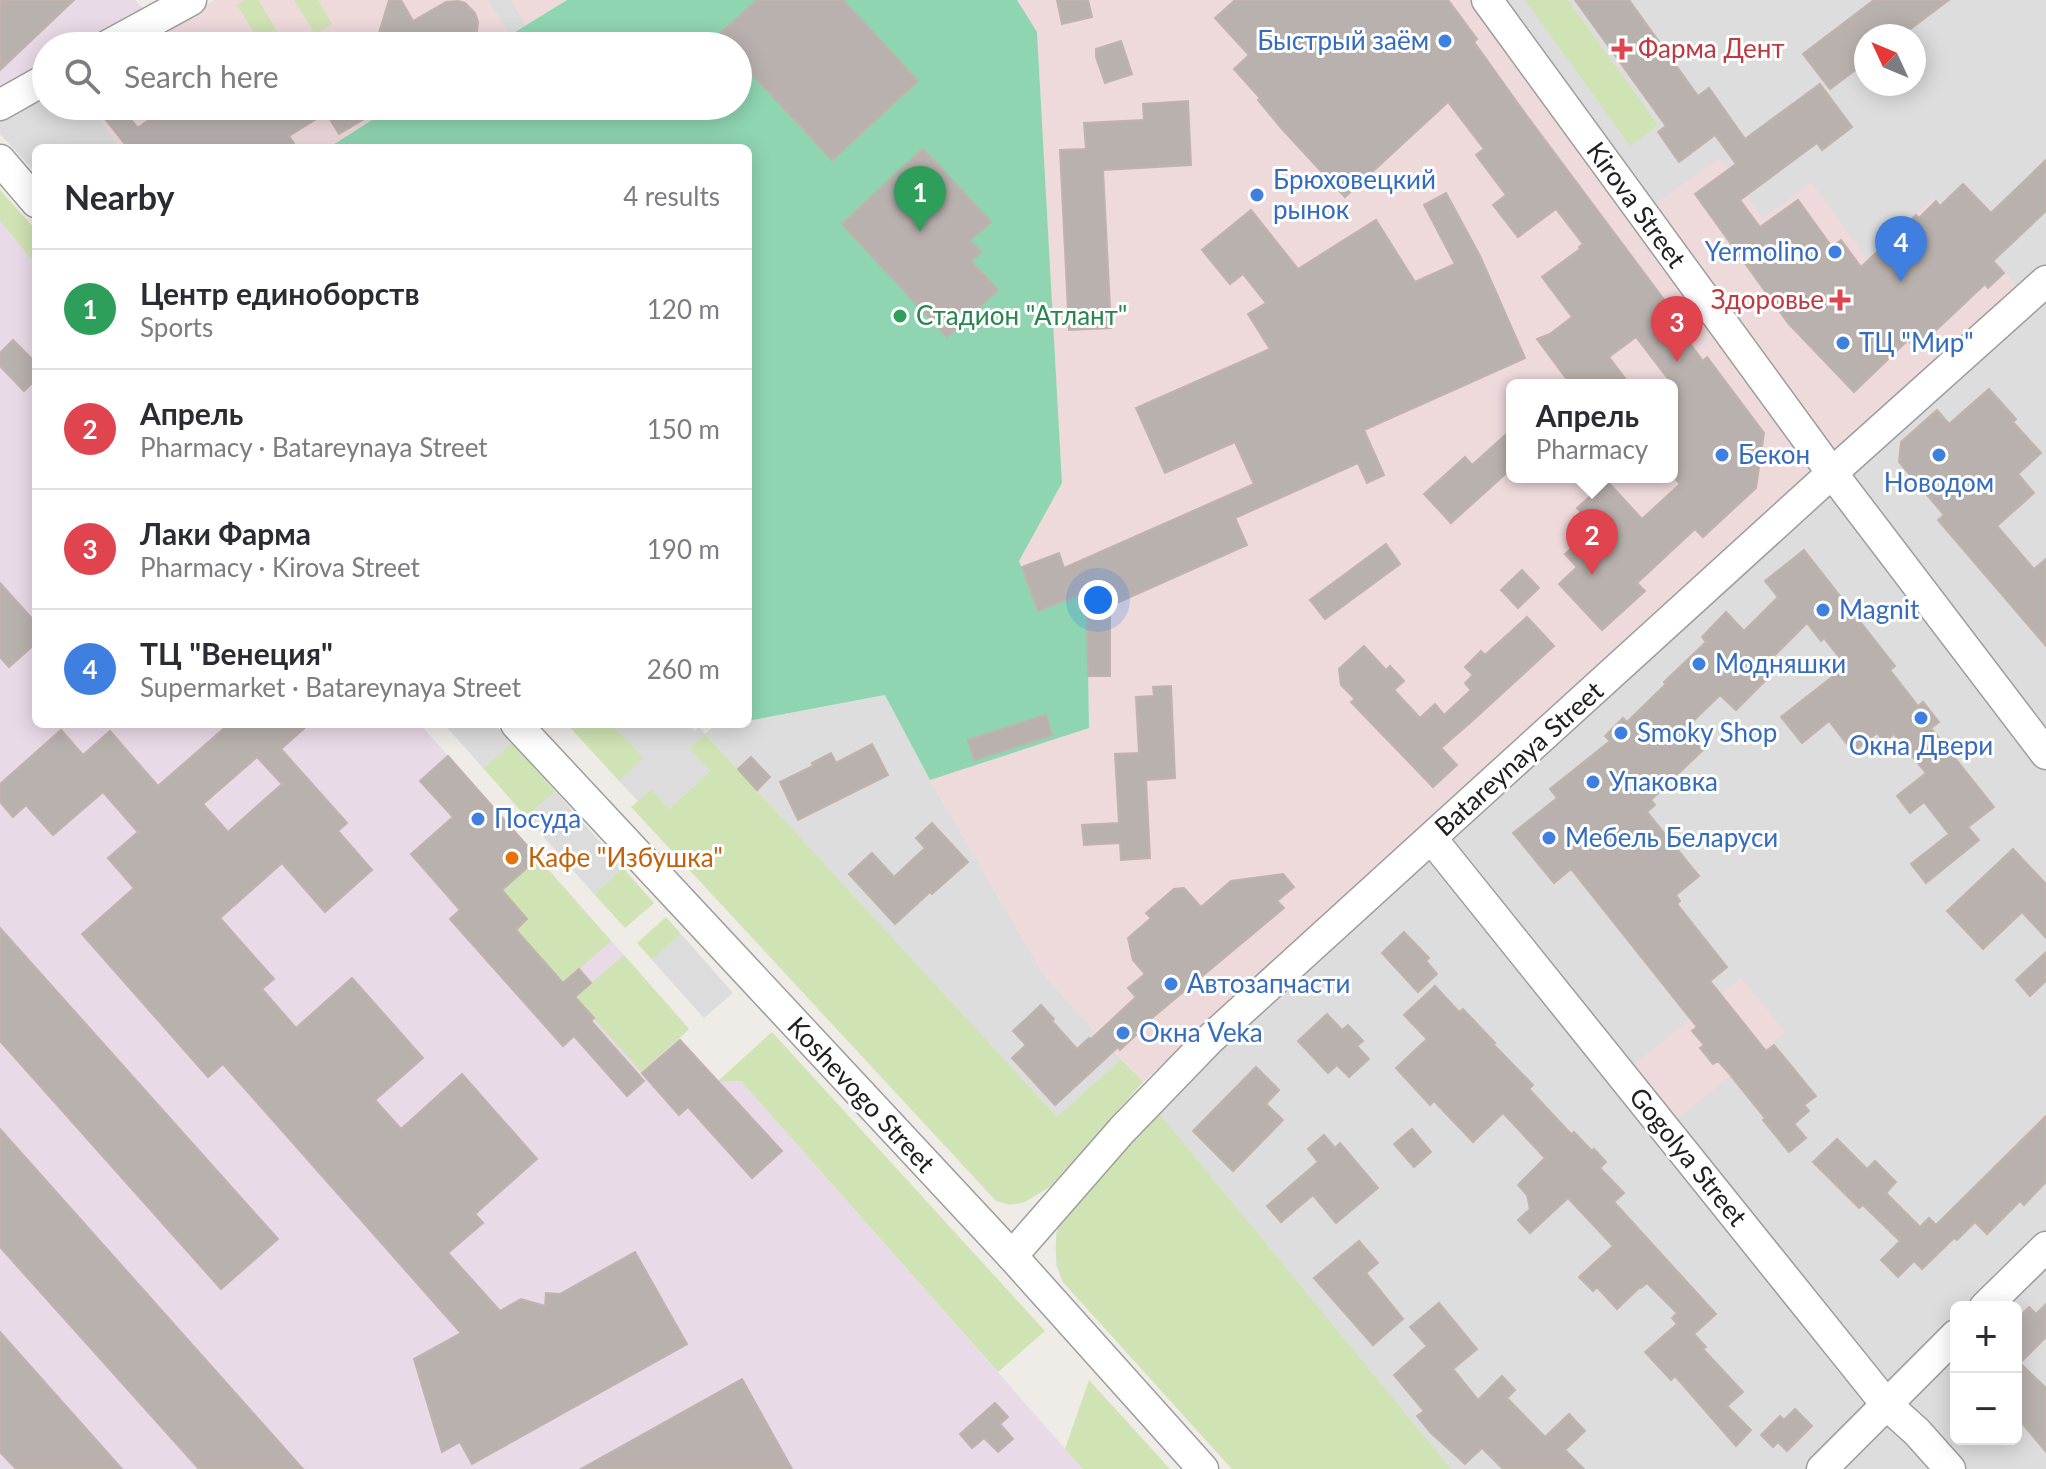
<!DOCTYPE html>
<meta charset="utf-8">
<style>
:root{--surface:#fff;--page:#f2f2f3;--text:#2b2b33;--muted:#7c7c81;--line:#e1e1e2;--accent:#ea580c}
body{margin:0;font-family:Lato,sans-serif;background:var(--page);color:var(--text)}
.controls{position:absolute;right:24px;bottom:24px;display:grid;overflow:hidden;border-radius:12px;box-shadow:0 4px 20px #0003}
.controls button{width:72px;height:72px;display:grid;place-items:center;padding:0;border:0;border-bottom:2px solid var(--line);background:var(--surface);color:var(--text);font:40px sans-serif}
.compass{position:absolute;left:1854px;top:24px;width:72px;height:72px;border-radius:50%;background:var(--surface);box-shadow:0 4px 20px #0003;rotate:314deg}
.you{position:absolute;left:1098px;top:600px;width:28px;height:28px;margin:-20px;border:6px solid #fff;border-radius:50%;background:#1a73e8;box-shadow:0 0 0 12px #1a73e833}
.badge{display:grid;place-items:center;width:52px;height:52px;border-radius:50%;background:var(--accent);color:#fff;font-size:26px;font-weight:700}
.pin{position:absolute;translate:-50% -66px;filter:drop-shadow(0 2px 4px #0008)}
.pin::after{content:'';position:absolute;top:42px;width:28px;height:24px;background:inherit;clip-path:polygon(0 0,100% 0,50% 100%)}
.popup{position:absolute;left:1506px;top:379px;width:172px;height:104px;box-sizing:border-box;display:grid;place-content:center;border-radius:12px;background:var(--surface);filter:drop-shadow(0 2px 6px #0005);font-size:26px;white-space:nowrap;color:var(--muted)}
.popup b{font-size:30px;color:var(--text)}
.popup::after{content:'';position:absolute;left:50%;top:100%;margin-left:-16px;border:16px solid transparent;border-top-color:var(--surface)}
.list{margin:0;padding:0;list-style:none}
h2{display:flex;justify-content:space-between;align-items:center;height:104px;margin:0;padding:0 32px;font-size:34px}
h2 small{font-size:26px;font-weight:400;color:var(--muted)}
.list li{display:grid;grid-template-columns:52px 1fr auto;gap:24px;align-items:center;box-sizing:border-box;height:120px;padding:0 32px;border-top:2px solid var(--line)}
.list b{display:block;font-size:30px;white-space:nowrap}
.list p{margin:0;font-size:26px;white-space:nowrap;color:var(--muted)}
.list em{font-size:26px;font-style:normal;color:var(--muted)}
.icon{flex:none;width:44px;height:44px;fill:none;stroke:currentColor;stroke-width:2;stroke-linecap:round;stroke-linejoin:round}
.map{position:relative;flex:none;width:2046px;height:1469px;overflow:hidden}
.search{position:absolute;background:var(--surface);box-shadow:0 4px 20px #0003;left:32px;top:32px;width:720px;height:88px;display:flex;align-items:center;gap:20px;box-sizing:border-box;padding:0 28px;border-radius:44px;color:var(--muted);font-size:30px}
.panel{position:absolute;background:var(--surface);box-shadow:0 4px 20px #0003;left:32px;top:144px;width:720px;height:584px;border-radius:12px}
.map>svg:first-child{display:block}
</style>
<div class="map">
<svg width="2046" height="1469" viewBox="0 0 2046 1469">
<rect width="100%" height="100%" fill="#efece8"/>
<g fill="#dedddd" fill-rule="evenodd">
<path d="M1502,0H2046V268L2021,290L1933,199L1868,261L1812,184L1763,219L1652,206ZM1866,36H1914V84H1866Z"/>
<path d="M2046,294V1469H1232L1063,1282L1056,1265V1233L1194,1070ZM1956,1307H2016V1439H1956Z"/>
<path d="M886,695L930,780L1044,975L1121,1059L1057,1118L705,734L712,728L732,724H748V721Z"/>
</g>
<g fill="#eed9db" fill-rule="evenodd">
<path d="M214,0H488L509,35L492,46H130Z"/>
<path d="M511,0H567L526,25Z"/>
<path d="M1017,0H1476L1818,469L1143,1082L1044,975L930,780L1089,727L1087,593L1038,611L1019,561L1062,483L1037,33ZM1512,385H1672V477H1512Z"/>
<path d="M89,106H394L328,148H121Z"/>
<path d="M1720,158L1763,218L1812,183L1868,260L1933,198L2021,290L1833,456L1652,206Z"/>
<path d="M1741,978L1785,1032L1671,1124L1627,1070Z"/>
</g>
<g fill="#e8dae7">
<path d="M0,0H135L145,10L82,46H46V67L0,93Z"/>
<path d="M0,221L36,265V724H420L689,1029L679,1039L702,1066L717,1082L741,1081L1083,1469H0Z"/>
</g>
<g fill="#d0e3b4">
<path d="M245,0H258L286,46H262L237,5Z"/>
<path d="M294,0H318L332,24L315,34Z"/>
<path d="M1525,0H1568L1658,125L1630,146Z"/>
<path d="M0,190L36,230V265L0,221Z"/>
<path d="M567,724H612L644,758L619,781Z"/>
<path d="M705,734L1057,1117L1121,1059L1143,1082L1051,1186L1025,1202L1011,1205L996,1201L631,807L651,789L669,809L710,771L689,749Z"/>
<path d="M512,743L555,791L526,817L483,768Z"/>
<path d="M538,858L611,941L563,983L516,930L527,919L517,908L490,901Z"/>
<path d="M623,868L654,903L625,928L594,894Z"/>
<path d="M666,917L681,934L652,960L637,943Z"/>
<path d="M624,955L689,1029L641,1072L575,997Z"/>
<path d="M772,1032L1045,1331L998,1372L741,1081L717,1082Z"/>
<path d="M1157,1111L1451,1469H1232L1063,1282C1054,1261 1053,1241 1061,1219Z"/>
<path d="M1089,1380L1170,1469H1083L1065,1449Z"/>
</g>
<path fill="#8fd5b2" d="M567,0H1017L1037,32L1062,483L1019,561L1038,611L1087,592L1089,728L930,780L885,695L748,721V148H328L394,106H738V46H492Z"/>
<g fill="#dcdcdc">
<path d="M488,0H511L526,25L509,35Z"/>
<path d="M46,92V106H89L121,148H36V173L0,134V117Z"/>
<path d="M444,724H495L512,743L483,768Z"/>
<path d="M612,724H688L695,731L699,727L705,734L689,749L710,771L669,809L651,789L638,801L619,781L643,758Z"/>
<path d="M555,791L623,868L594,894L526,817Z"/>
<path d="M681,934L733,993L704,1018L652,960Z"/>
</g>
<g fill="#b9b1ae" stroke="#c0b2ac" stroke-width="2" fill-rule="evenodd">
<path d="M0,0H74L0,70Z"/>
<path d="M389,0H401L413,21L446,2L458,1L465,3L475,13L478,22L477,32L473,40L462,46H375Z"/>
<path d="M757,0H843L918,81L832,160L738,59V46H726L717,36Z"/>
<path d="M1057,0H1088L1092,17L1062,24Z"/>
<path d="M1235,0H1448L1477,39L1474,42L1527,116L1665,301L1660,304L1703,361L1707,357L1764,433L1756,488L1703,537L1695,529L1637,583L1645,591L1602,630L1559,584L1577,567L1565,554L1595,527L1577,508L1607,481L1642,519L1680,484L1672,475V384L1636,337L1609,357L1630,385H1571L1537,339L1550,334L1572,317L1542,277L1580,249L1579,247L1583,244L1556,209L1518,237L1493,205L1506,195L1476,155L1484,149L1448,102L1345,197L1282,129L1258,100L1260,98L1234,69L1249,55L1215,18Z"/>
<path d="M1575,0H1629L1698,96L1709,88L1745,139L1820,84L1852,127L1822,150L1817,143L1740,200L1760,227L1798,200L1832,247L1841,240L1861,267L1916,215L1919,218L1936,201L1940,206L1963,184L1991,213L2046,160V211L1993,261L2004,273L1988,288L1985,284L1916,349L1908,340L1854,392L1788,323L1695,194L1736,164L1715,135L1679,162L1658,132L1666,126Z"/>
<path d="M1874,0H1949L1901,36H1866V62L1830,89L1803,54Z"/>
<path d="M1121,41L1132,74L1105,83L1096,57V49Z"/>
<path d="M1188,101L1191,165L1103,170L1111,328L1069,330L1060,150L1086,149L1084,123L1144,120L1143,104Z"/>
<path d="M95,106H120L137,127H139L168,106H386L339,134L326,113L289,136L297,148H128Z"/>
<path d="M923,149L991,222L970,240L981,252L971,261L998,290L947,337L842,224Z"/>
<path d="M1446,193L1480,256L1525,358L1364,430L1384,475L1367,483L1358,463L1235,518L1247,545L1110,606V676H1088L1087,592L1038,611L1022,567L1059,553L1064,568L1254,484L1235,442L1165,473L1136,408L1270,349L1248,314L1266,303L1243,274L1230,284L1202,250L1251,210L1298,269L1376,220L1415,282L1455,264L1424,205Z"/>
<path d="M13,340L36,363V379L24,391L0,366V353Z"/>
<path d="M1989,389L2016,419L2013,422L2041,453L2018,474L2034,493L1997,526L2034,569L2046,559V646L1938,520L1944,515L1899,462L1901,442L1937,410L1949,424Z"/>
<path d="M1512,429V468L1451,523L1424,494L1465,457L1472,465Z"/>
<path d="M1386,544L1400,564L1325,619L1310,600Z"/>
<path d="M1804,550L1895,666L1890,670L1918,706L1923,702L1939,722L1931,728L1994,807L1968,827L1979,840L1926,883L1911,864L1949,834L1924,802L1910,813L1897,796L1926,773L1894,734L1884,742L1877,733L1853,752L1829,721L1802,743L1781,717L1846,666L1824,638L1821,641L1807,623L1768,662L1776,670L1736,710L1720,695L1684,730L1703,750L1651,800L1655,805L1647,812L1699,876L1676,895L1680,901L1677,904L1727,967L1710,981L1766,1051L1774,1045L1816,1096L1804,1105L1809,1111L1794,1124L1806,1138L1789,1152L1763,1120L1765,1118L1728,1072L1718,1061L1713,1064L1700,1048L1704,1045L1692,1031L1697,1027L1571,869L1554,883L1513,833L1557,798L1550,789L1610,741L1605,736L1623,718L1627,722L1666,684L1664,682L1706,642L1702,637L1726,612L1744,631L1778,597L1765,581Z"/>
<path d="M1522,570L1539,588L1518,608L1501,590Z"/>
<path d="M0,583L36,623V643L9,667L0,657Z"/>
<path d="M1527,617L1554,646L1471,722L1441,748L1457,765L1433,787L1351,702L1355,699L1341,685L1339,669L1364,646L1386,670L1390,666L1404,681L1394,690L1420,718L1435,704L1444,715L1471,690L1465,683L1473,675L1465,667L1481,651L1485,655Z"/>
<path d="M1171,686L1175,778L1146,780L1150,858L1121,860L1120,843L1084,845L1082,825L1119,823L1115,754L1139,753L1136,697L1154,696L1153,687Z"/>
<path d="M1046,715L1052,735L974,760L968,740Z"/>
<path d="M229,724H309L281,749L347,823L338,831L372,870L325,912L282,863L220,918L274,979L262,989L296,1028L352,978L423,1058L375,1100L401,1129L462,1074L537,1159L475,1214L483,1223L448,1253L500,1311L521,1299L545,1306L546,1293L560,1294L635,1252L687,1344L472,1464L460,1442L442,1452L414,1359L461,1333L223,1064L208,1077L82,934L134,888L108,858L138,832L103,792L53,835L26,805L13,817L0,802V784L61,730L83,755L110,731L158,786ZM257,757L282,784L228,832L203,804Z"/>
<path d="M872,744L888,775L798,820L780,782L813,766L812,763L831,753L836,763Z"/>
<path d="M448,756L538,858L502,890L527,919L516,930L563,983L579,969L591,983L575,997L594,1018L591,1021L644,1081L627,1096L574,1036L563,1046L450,919L460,910L411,854L453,817L420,781Z"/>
<path d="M751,757L770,777L757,790L738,769Z"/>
<path d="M932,823L968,862L932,894L930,892L895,924L849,874L872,853L894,877L925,848L916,838Z"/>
<path d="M2013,849L2046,884V938L2022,912L1983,949L1947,911Z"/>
<path d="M1283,874L1294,887L1277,901L1284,908L1134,1033L1136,1035L1120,1050L1118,1047L1055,1105L1012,1058L1026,1045L1013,1031L1041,1005L1054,1019L1052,1021L1077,1049L1089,1038L1091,1039L1136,997L1128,988L1145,974L1133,960L1128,938L1151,918L1146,913L1174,889L1184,888L1201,907L1231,881Z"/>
<path d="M0,928L278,1239L221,1289L0,1041Z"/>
<path d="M1404,932L1429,958L1426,961L1437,974L1418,992L1382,953Z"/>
<path d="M2046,952V981L2030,996L2016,980Z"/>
<path d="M1435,986L1459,1012L1463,1009L1495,1043L1493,1044L1533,1085L1529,1089L1571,1134L1574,1132L1592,1151L1594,1149L1606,1162L1600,1168L1624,1193L1614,1202L1716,1314L1694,1334L1706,1347L1703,1349L1743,1392L1727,1406L1751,1430L1736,1446L1675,1376L1671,1380L1645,1352L1677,1324L1672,1318L1677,1313L1647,1283L1641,1288L1640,1287L1617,1309L1597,1287L1593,1291L1579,1277L1613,1246L1568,1198L1530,1233L1518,1220L1530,1209L1527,1195L1518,1185L1545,1158L1503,1113L1473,1142L1434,1101L1430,1105L1396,1068L1427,1039L1404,1015Z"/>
<path d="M1327,1014L1342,1030L1348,1025L1363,1041L1357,1046L1369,1059L1349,1077L1337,1065L1328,1073L1298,1041Z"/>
<path d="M680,1040L782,1151L752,1178L688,1107L679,1115L642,1073Z"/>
<path d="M1256,1067L1279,1090L1266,1104L1283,1120L1233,1171L1193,1131Z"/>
<path d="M2046,1116V1182L2024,1205L2020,1201L1987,1234L1975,1222L1957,1240L1954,1238L1922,1269L1914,1261L1898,1277L1881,1260L1900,1241L1863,1205L1859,1208L1813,1162L1837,1139L1867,1169L1875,1161L1896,1182L1886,1193L1920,1227L1929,1218L1936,1225Z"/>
<path d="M0,1129L303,1469H199L0,1247Z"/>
<path d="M1412,1129L1431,1152L1414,1167L1394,1144Z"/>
<path d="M1324,1135L1335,1148L1340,1143L1378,1188L1336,1223L1313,1195L1281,1222L1267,1206L1318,1162L1308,1149Z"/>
<path d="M1359,1241L1378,1263L1366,1273L1403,1319L1373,1345L1314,1278Z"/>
<path d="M1439,1303L1477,1349L1453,1369L1478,1400L1502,1376L1515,1390L1507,1398L1545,1437L1569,1414L1585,1431L1565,1450L1584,1469H1503L1482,1448L1465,1464L1431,1433L1417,1416L1424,1411L1394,1375L1427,1346L1410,1327Z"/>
<path d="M2046,1304V1337L2020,1363L2046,1388V1452L2016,1416V1320L2029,1307L2036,1314Z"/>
<path d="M0,1332L122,1469H16L0,1452Z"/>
<path d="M742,1379L792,1469H581Z"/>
<path d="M995,1403L1008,1417L1000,1424L1013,1439L998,1452L984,1438L972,1448L960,1434Z"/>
<path d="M1795,1409L1812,1426L1787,1451L1778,1442L1773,1447L1761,1435L1780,1416L1784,1420Z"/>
</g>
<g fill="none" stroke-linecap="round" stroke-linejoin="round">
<g stroke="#9d9d9d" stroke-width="33">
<g id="minor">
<path d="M1487,0L1832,473L2046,754"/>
<path d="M107,46L191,0"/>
<path d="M0,105L46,79"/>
<path d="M0,160L36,202"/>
<path d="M516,724L1012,1256L1203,1469"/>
<path d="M1432,839L1886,1404L1917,1432L1950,1469"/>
<path d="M1012,1256L1122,1130L1209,1040L1832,473L2046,281"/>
<path d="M1985,1307L2046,1247"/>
<path d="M1822,1469L1956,1335"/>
</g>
</g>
<use href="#minor" stroke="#fff" stroke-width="30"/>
</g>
<g fill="#3f7fe0" stroke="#fff" stroke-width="3">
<circle cx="1445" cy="41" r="8"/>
<circle cx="1257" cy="195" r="8"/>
<circle cx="1835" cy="252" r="8"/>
<circle cx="1843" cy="343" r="8"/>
<circle cx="1722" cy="455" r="8"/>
<circle cx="1939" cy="455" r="8"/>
<circle cx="1823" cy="610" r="8"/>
<circle cx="1699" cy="664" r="8"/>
<circle cx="1921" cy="718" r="8"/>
<circle cx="1621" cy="733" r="8"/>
<circle cx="1593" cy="782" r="8"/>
<circle cx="478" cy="819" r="8"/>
<circle cx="1549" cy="838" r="8"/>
<circle cx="1171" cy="984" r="8"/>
<circle cx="1123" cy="1033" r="8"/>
</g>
<g fill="#e0444e" stroke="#fff" stroke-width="3">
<path d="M1618 37h8v8h8v8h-8v8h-8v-8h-8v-8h8z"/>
<path d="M1836 288h8v8h8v8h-8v8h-8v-8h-8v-8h8z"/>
</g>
<circle fill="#2e9e5b" stroke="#fff" stroke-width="3" cx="900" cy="316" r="8"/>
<circle fill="#e8710a" stroke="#fff" stroke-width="3" cx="512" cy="858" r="8"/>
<g text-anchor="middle" stroke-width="6" stroke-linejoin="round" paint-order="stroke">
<g font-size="26" fill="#366cbe" stroke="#fff" text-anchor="start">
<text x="1429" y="50" text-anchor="end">Быстрый заём</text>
<text x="1273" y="189">Брюховецкий<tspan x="1273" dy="30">рынок</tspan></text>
<text x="1819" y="261" text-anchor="end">Yermolino</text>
<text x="1859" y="352">ТЦ "Мир"</text>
<text x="1738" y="464">Бекон</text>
<text x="1939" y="492" text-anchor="middle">Новодом</text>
<text x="1839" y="619">Magnit</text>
<text x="1715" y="673">Модняшки</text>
<text x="1637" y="742">Smoky Shop</text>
<text x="1921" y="755" text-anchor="middle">Окна Двери</text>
<text x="1609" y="791">Упаковка</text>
<text x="494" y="828">Посуда</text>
<text x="1565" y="847">Мебель Беларуси</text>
<text x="1187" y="993">Автозапчасти</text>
<text x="1139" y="1042">Окна Veka</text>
</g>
<g font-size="26" fill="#be3a42" stroke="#fff" text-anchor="start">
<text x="1638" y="58">Фарма Дент</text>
<text x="1824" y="309" text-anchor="end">Здоровье</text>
</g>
<g font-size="26" fill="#202020" stroke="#fff">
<text transform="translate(1636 205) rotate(54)" y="9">Kirova Street</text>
<text transform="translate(1519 759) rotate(-42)" y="9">Batareynaya Street</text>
<text transform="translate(861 1095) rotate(47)" y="9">Koshevogo Street</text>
<text transform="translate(1688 1157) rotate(51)" y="9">Gogolya Street</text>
</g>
<g font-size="26" fill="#27864d" stroke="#fff" text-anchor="start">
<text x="916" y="325">Стадион "Атлант"</text>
</g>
<g font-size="26" fill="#c56008" stroke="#fff" text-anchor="start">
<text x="528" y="867">Кафе "Избушка"</text>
</g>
</g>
</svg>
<div class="controls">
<button>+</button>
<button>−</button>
</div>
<svg class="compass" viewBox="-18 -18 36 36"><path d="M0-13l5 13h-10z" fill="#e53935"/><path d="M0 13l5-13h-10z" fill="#7c7c81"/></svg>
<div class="you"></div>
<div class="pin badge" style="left:920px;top:232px;background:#2e9e5b">1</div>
<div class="pin badge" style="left:1592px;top:575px;background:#e0444e">2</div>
<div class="popup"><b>Апрель</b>Pharmacy</div>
<div class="pin badge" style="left:1677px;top:362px;background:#e0444e">3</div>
<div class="pin badge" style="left:1901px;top:282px;background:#3f7fe0">4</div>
<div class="search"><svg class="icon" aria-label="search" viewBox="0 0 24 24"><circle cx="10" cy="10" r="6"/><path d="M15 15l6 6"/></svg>Search here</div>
<section class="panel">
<h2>Nearby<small>4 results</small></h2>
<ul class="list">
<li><span class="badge" style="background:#2e9e5b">1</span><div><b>Центр единоборств</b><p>Sports</p></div><em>120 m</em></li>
<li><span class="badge" style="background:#e0444e">2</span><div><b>Апрель</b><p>Pharmacy · Batareynaya Street</p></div><em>150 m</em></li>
<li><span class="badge" style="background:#e0444e">3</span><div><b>Лаки Фарма</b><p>Pharmacy · Kirova Street</p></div><em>190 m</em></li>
<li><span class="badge" style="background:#3f7fe0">4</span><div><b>ТЦ &quot;Венеция&quot;</b><p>Supermarket · Batareynaya Street</p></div><em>260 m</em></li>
</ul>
</section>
</div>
